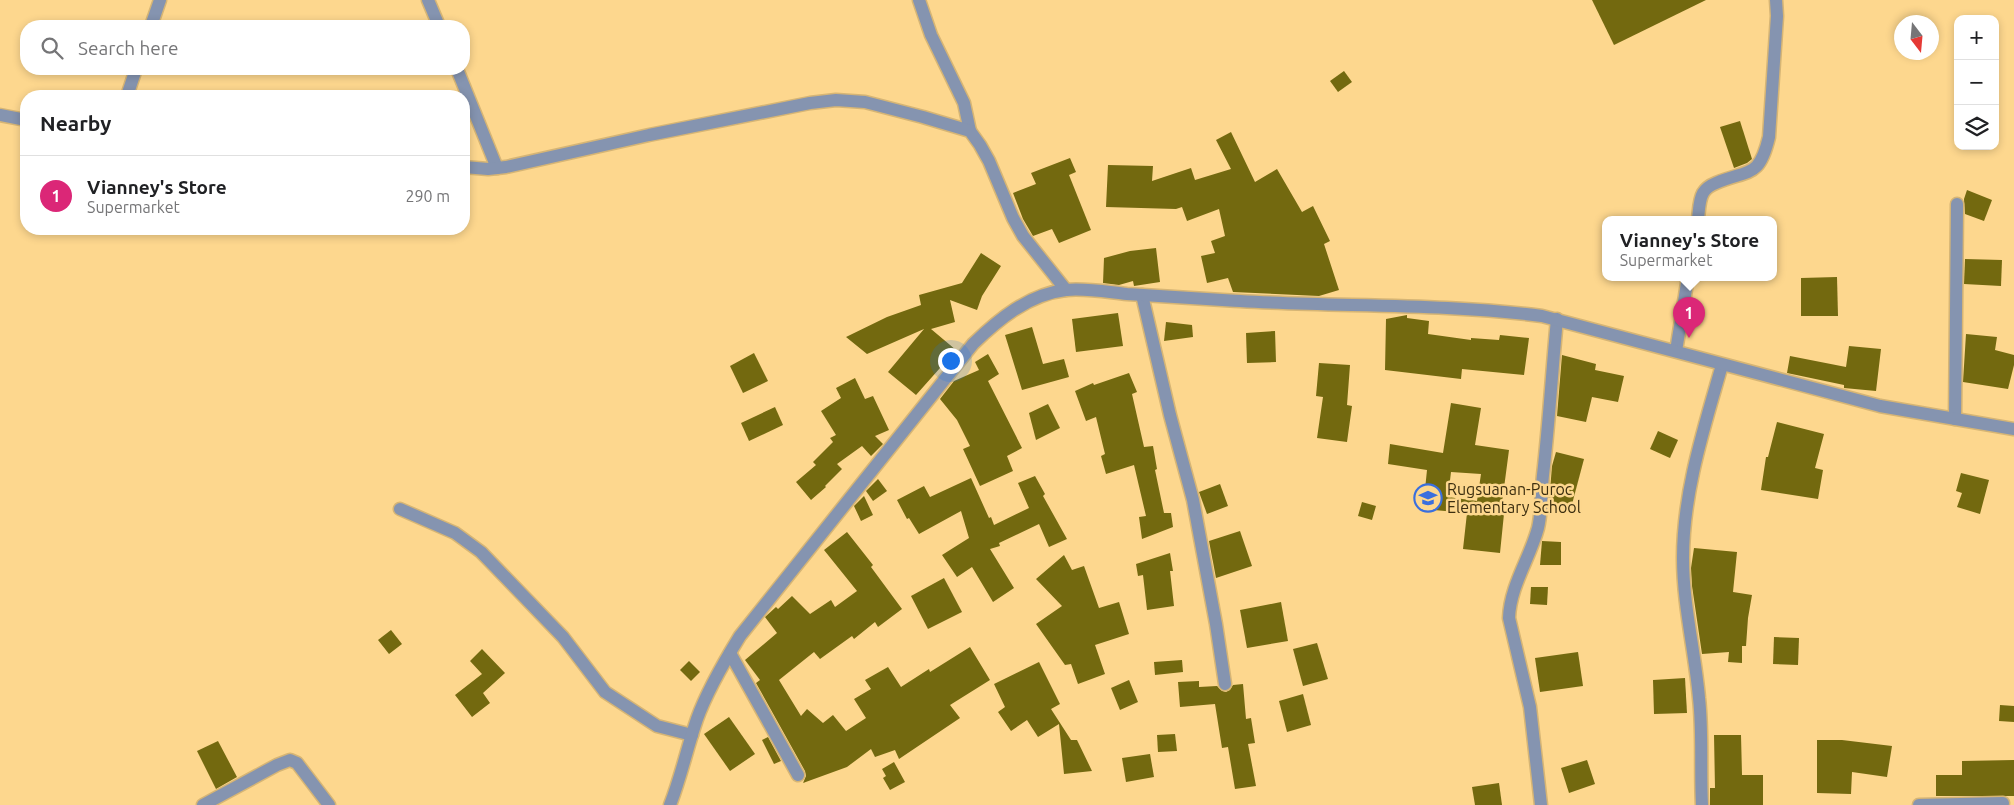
<!DOCTYPE html>
<meta charset="utf-8">
<style>
:root{--surface:#fff;--page:#f2f2f2;--text:#202124;--muted:#757577;--line:#e0e0e0;--accent:#db2777}
body{margin:0;font-family:Ubuntu,sans-serif;background:var(--page);color:var(--text)}
.controls{position:absolute;right:15px;top:15px;display:grid;overflow:hidden;border-radius:10px;box-shadow:0 2px 8px #0003}
.controls button{width:45px;height:45px;display:grid;place-items:center;padding:0;border:0;border-bottom:1px solid var(--line);background:var(--surface);color:var(--text);font:25px sans-serif}
.compass{position:absolute;left:1894px;top:15px;width:45px;height:45px;border-radius:50%;background:var(--surface);box-shadow:0 2px 8px #0003;rotate:164deg}
.you{position:absolute;left:950px;top:360px;width:18px;height:18px;margin:-12px;border:4px solid #fff;border-radius:50%;background:#1a73e8;box-shadow:0 0 0 8px #1a73e833}
.badge{display:grid;place-items:center;width:32px;height:32px;border-radius:50%;background:var(--accent);color:#fff;font-size:16px;font-weight:700}
.pin{position:absolute;translate:-50% -41px;filter:drop-shadow(0 1px 2px #0008)}
.pin::after{content:'';position:absolute;top:26px;width:18px;height:15px;background:inherit;clip-path:polygon(0 0,100% 0,50% 100%)}
.popup{position:absolute;left:1602px;top:216px;width:175px;height:65px;box-sizing:border-box;display:grid;place-content:center;border-radius:10px;background:var(--surface);filter:drop-shadow(0 1px 4px #0005);font-size:16px;white-space:nowrap;color:var(--muted)}
.popup b{font-size:19px;color:var(--text)}
.popup::after{content:'';position:absolute;left:50%;top:100%;margin-left:-10px;border:10px solid transparent;border-top-color:var(--surface)}
.list{margin:0;padding:0;list-style:none}
h2{display:flex;justify-content:space-between;align-items:center;height:65px;margin:0;padding:0 20px;font-size:21px}
h2 small{font-size:16px;font-weight:400;color:var(--muted)}
.list li{display:grid;grid-template-columns:32px 1fr auto;gap:15px;align-items:center;box-sizing:border-box;height:80px;padding:0 20px;border-top:1px solid var(--line)}
.list b{display:block;font-size:19px;white-space:nowrap}
.list p{margin:0;font-size:16px;white-space:nowrap;color:var(--muted)}
.list em{font-size:16px;font-style:normal;color:var(--muted)}
.icon{flex:none;width:28px;height:28px;fill:none;stroke:currentColor;stroke-width:2;stroke-linecap:round;stroke-linejoin:round}
.map{position:relative;flex:none;width:2014px;height:805px;overflow:hidden}
.search{position:absolute;background:var(--surface);box-shadow:0 2px 8px #0003;left:20px;top:20px;width:450px;height:55px;display:flex;align-items:center;gap:12px;box-sizing:border-box;padding:0 18px;border-radius:20px;color:var(--muted);font-size:19px}
.panel{position:absolute;background:var(--surface);box-shadow:0 2px 8px #0003;left:20px;top:90px;width:450px;height:145px;border-radius:20px}
.map>svg:first-child{display:block}
</style>
<div class="map">
<svg width="2014" height="805" viewBox="0 0 2014 805">
<rect width="100%" height="100%" fill="#fdd78e"/>
<g fill="#73690f" fill-rule="evenodd">
<path d="M1592,0H1706L1614,45Z"/>
<path d="M1344,71L1352,82L1338,92L1330,81Z"/>
<path d="M1740,121L1752,159L1747,163L1734,168L1720,127Z"/>
<path d="M1231,132L1255,182L1277,169L1302,212L1313,206L1330,241L1324,244L1339,290L1319,296L1233,292L1228,278L1207,283L1201,256L1215,253L1211,241L1225,236L1219,209L1187,221L1182,207L1176,209L1106,207L1108,165L1153,166L1152,181L1191,168L1195,180L1231,169L1216,140Z"/>
<path d="M1070,158L1076,172L1069,175L1091,230L1059,243L1052,229L1033,236L1023,219L1013,193L1036,184L1031,173Z"/>
<path d="M1967,190L1992,200L1984,221L1965,214L1964,199Z"/>
<path d="M1156,248L1160,282L1134,286L1133,281L1119,285L1103,283L1104,258L1130,251Z"/>
<path d="M981,253L1001,266L982,296L977,310L950,300L955,322L931,329L956,350L916,395L888,372L924,329L867,354L846,337L887,317L921,305L919,295L962,283Z"/>
<path d="M1965,259L2002,260L2001,286L1964,284Z"/>
<path d="M1837,277L1838,316H1801V278Z"/>
<path d="M1118,313L1123,346L1076,352L1072,319Z"/>
<path d="M1407,315V318L1429,321L1428,334L1471,340V338L1499,340L1500,335L1529,338L1524,375L1462,369L1461,379L1385,370L1386,319Z"/>
<path d="M1166,322L1192,325L1193,337L1164,341Z"/>
<path d="M1032,327L1043,364L1064,359L1069,377L1022,390L1005,335Z"/>
<path d="M1275,331L1276,362L1247,363L1246,333Z"/>
<path d="M1966,334L1997,337L1995,350L2014,355V365L2008,389L1963,382Z"/>
<path d="M1849,346L1881,349L1876,391L1844,388V385L1787,373L1790,356L1846,367Z"/>
<path d="M754,353L768,381L743,393L730,366Z"/>
<path d="M988,354L999,374L988,381L1022,448L1007,456L1013,471L980,486L963,449L970,446L957,420L940,399L954,381L979,370L975,362Z"/>
<path d="M1562,355L1596,364L1595,370L1624,376L1618,402L1592,397L1586,422L1557,416Z"/>
<path d="M1319,363L1350,365L1347,405L1352,406L1347,442L1317,438L1323,397L1316,396Z"/>
<path d="M1129,373L1137,392L1132,394L1144,447L1153,446L1157,469L1155,470L1164,513H1171L1173,527L1142,539L1139,517L1146,516L1134,465L1106,474L1101,456L1105,454L1096,417L1086,421L1075,391L1093,383L1094,385Z"/>
<path d="M855,378L865,399L873,396L889,430L875,436L883,444L871,456L862,446L837,464L842,469L825,486L826,487L811,500L796,482L816,465L813,462L833,442L830,438L836,435L821,411L841,398L836,388Z"/>
<path d="M1451,403L1481,408L1475,445L1509,450L1502,503L1505,504L1500,553L1463,549L1467,513L1423,509L1427,470L1388,464L1390,444L1443,453ZM1451,472L1481,474L1477,501L1448,497Z"/>
<path d="M1048,404L1060,428L1036,440L1029,413Z"/>
<path d="M775,407L783,425L749,441L741,423Z"/>
<path d="M1777,422L1824,434L1815,468L1823,470L1818,499L1761,490L1766,457H1768Z"/>
<path d="M1658,431L1678,440L1670,458L1650,449Z"/>
<path d="M1556,452L1584,459L1571,508L1549,503L1552,466Z"/>
<path d="M1961,473L1989,480L1980,514L1957,507L1962,493L1956,491Z"/>
<path d="M1035,476L1045,494L1043,496L1067,539L1049,547L1039,524L999,543L1000,546L990,549L1014,588L993,602L972,567L957,577L942,555L969,538L961,511L919,534L909,518L907,519L897,500L924,486L930,497L971,478L989,518L991,517L994,525L1029,508L1018,483Z"/>
<path d="M878,479L887,491L873,501L866,491Z"/>
<path d="M1220,484L1228,506L1207,514L1199,492Z"/>
<path d="M864,496L873,515L861,521L854,506Z"/>
<path d="M1362,502L1376,506L1372,520L1358,516Z"/>
<path d="M1240,531L1252,566L1216,578L1209,541Z"/>
<path d="M847,532L873,565L871,567L902,609L878,627L875,622L854,639L852,636L820,659L814,652L779,680L801,716L807,709L823,723L833,715L846,731L866,718L854,699L871,689L865,680L888,667L901,687L929,669L930,672L970,647L990,680L950,705L960,718L899,759L895,750L875,757L871,749L847,767L803,783L806,776L805,771L756,683L760,680L745,660L777,633L765,617L776,607L778,609L792,596L810,614L831,600L835,607L857,591L824,550Z"/>
<path d="M1542,541L1561,542V565H1540Z"/>
<path d="M1694,548L1737,552L1733,592L1752,595L1748,618L1746,646H1742V663L1728,662L1729,652L1702,654L1692,586L1691,568Z"/>
<path d="M1170,553L1173,571H1170L1174,606L1147,610L1143,575L1138,576L1136,564Z"/>
<path d="M1064,555L1072,570L1084,566L1099,608L1119,602L1129,634L1095,645L1105,674L1078,684L1071,664L1065,665L1036,624L1062,606L1036,579Z"/>
<path d="M944,578L962,612L928,629L911,596Z"/>
<path d="M1531,587H1548L1547,605L1530,604Z"/>
<path d="M1281,602L1288,641L1247,648L1240,610Z"/>
<path d="M391,630L402,644L389,654L378,640Z"/>
<path d="M1774,637L1799,638L1798,665L1773,664Z"/>
<path d="M1317,643L1328,679L1303,686L1293,649Z"/>
<path d="M482,649L505,673L483,693L490,703L472,717L455,695L482,674L470,661Z"/>
<path d="M1578,652L1583,686L1540,692L1535,658Z"/>
<path d="M1182,660L1183,672L1155,675L1154,662Z"/>
<path d="M689,661L700,672L691,681L680,670Z"/>
<path d="M1039,662L1060,704L1051,709L1071,740H1077L1092,771L1064,774L1059,724L1038,737L1027,720L1011,731L998,712L1005,707L994,684Z"/>
<path d="M1685,678L1687,713L1654,714L1653,680Z"/>
<path d="M1129,680L1138,702L1120,710L1111,688Z"/>
<path d="M1199,681V687L1217,686L1222,691L1226,692L1230,690L1233,685L1243,684L1246,719L1251,718L1255,743L1248,744L1256,786L1235,789L1228,747L1222,748L1215,704L1180,707L1178,682Z"/>
<path d="M1303,694L1311,725L1287,732L1279,701Z"/>
<path d="M2000,705L2014,706V722L1999,721Z"/>
<path d="M729,717L755,754L730,771L704,734Z"/>
<path d="M1175,734L1177,751L1158,752L1157,735Z"/>
<path d="M1714,735H1741L1742,775H1763V805H1710V788H1715Z"/>
<path d="M768,737L781,761L774,764L762,740Z"/>
<path d="M1817,740H1842L1892,746L1887,777L1852,772L1851,794L1817,793Z"/>
<path d="M218,741L237,777L216,789L197,751Z"/>
<path d="M1150,754L1154,777L1126,782L1122,758Z"/>
<path d="M1587,760L1595,784L1569,793L1561,768Z"/>
<path d="M2014,760V796H1936V775H1962V761Z"/>
<path d="M894,762L905,782L890,790L883,778L886,776L882,769Z"/>
<path d="M1499,783L1502,805H1475L1472,787Z"/>
</g>
<g fill="none" stroke-linecap="round" stroke-linejoin="round">
<g stroke="#d6b575" stroke-width="15">
<g id="minor">
<path d="M428,0L439,26"/>
<path d="M919,0L931,35L964,103L970,131"/>
<path d="M151,26L160,0"/>
<path d="M457,69L497,168"/>
<path d="M127,96L136,69"/>
<path d="M0,115L26,120"/>
<path d="M464,167L488,169L506,167L649,135L810,103L836,100L865,102L923,117L970,131L980,145L989,161L1013,218L1023,236L1066,290"/>
<path d="M1698,219C1699,211 1699,200 1703,193C1706,188 1711,185 1716,183C1749,169 1759,179 1769,137L1777,16L1776,0"/>
<path d="M1142,295L1170,415L1193,500L1216,624L1225,684"/>
<path d="M1676,351L1688,277"/>
<path d="M1955,419L1957,204"/>
<path d="M400,509L455,533L481,552L563,637L605,692L657,726L692,735"/>
<path d="M730,653L798,775"/>
<path d="M203,805L277,765L290,760L297,763L329,805"/>
<path d="M1541,805L1530,707L1509,618C1510,586 1530,558 1538,528C1542,511 1541,492 1543,475C1549,423 1552,371 1557,319"/>
<path d="M1702,805C1700,769 1703,734 1699,698C1695,652 1683,605 1683,558C1683,492 1704,428 1722,365"/>
<path d="M1919,805L2003,803"/>
</g>
</g>
<g stroke="#d6b575" stroke-width="15">
<path id="tertiary" d="M670,805C681,777 687,748 697,719C707,691 724,662 740,636L973,344C999,319 1029,294 1066,290C1086,288 1107,292 1127,294C1164,296 1202,299 1240,301C1341,307 1442,303 1542,316L1880,406L2014,429"/>
</g>
<use href="#minor" stroke="#8594b0" stroke-width="12"/>
<use href="#tertiary" stroke="#8594b0" stroke-width="12"/>
</g>
<defs>
<g id="school-ring" transform="scale(1.4375)"><circle r="9.5" fill="#fdd78e" stroke="#3a6fde" stroke-width="1.5"/><path d="M0-5L7-2L0 1L-7-2ZM-4 1L0 2.5L4 1V4Q0 6-4 4Z" fill="#3a6fde"/></g>
</defs>
<g fill-rule="evenodd">
<use href="#school-ring" x="1428" y="498"/>
</g>
<g text-anchor="middle" stroke-width="5" stroke-linejoin="round" paint-order="stroke">
<g font-size="16" fill="#3c2e0f" stroke="#fdd78e" text-anchor="start">
<text x="1447" y="495">Rugsuanan-Puroc<tspan x="1447" dy="18">Elementary School</tspan></text>
</g>
</g>
</svg>
<div class="controls">
<button>+</button>
<button>−</button>
<button><svg class="icon" aria-label="layers" viewBox="0 0 24 24"><path d="M12 4l9 5-9 5-9-5zM3 14l9 5 9-5"/></svg></button>
</div>
<svg class="compass" viewBox="-18 -18 36 36"><path d="M0-13l5 13h-10z" fill="#e53935"/><path d="M0 13l5-13h-10z" fill="#757577"/></svg>
<div class="you"></div>
<div class="pin badge" style="left:1689px;top:338px">1</div>
<div class="popup"><b>Vianney's Store</b>Supermarket</div>
<div class="search"><svg class="icon" aria-label="search" viewBox="0 0 24 24"><circle cx="10" cy="10" r="6"/><path d="M15 15l6 6"/></svg>Search here</div>
<section class="panel">
<h2>Nearby<small></small></h2>
<ul class="list">
<li><span class="badge">1</span><div><b>Vianney's Store</b><p>Supermarket</p></div><em>290 m</em></li>
</ul>
</section>
</div>
